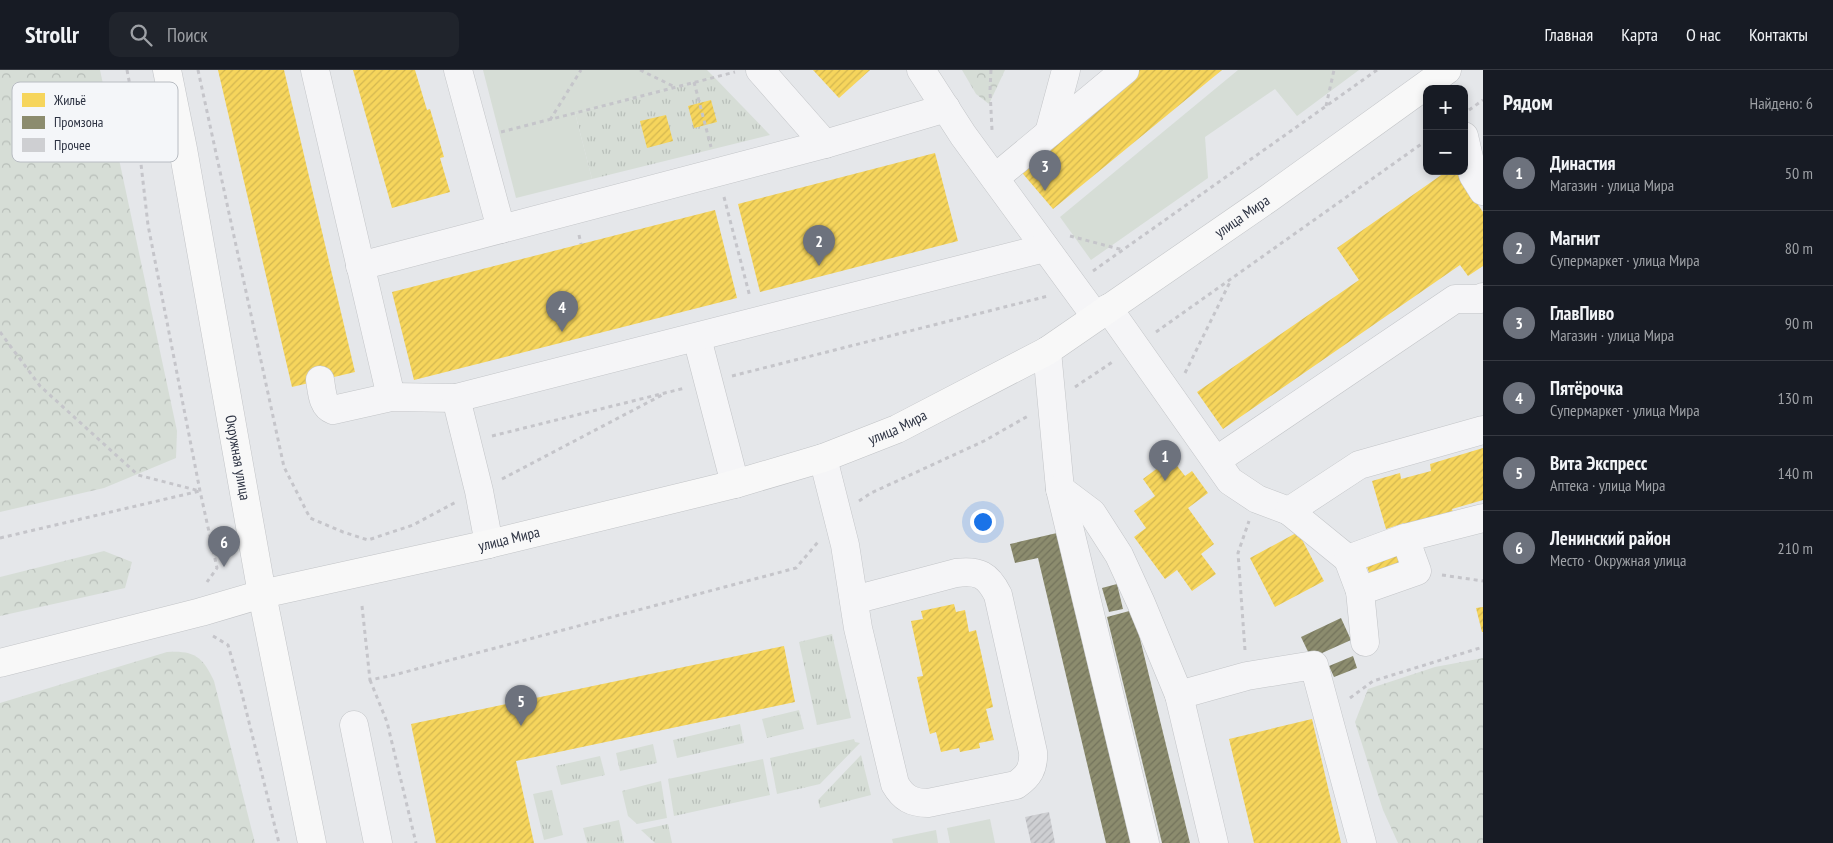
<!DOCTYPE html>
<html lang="ru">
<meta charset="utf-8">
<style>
:root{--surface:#171b24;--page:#20242c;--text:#f1f3f6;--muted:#9ea1a6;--line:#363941;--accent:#6d727d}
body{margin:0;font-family:"PT Sans Narrow",sans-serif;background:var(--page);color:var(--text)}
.controls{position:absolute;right:15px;top:15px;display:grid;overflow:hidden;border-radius:10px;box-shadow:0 2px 8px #0003}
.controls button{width:45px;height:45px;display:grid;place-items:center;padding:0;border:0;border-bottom:1px solid var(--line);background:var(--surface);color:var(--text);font:25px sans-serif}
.you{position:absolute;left:982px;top:451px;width:18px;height:18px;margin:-12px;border:4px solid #fff;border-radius:50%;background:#1a73e8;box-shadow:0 0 0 8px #1a73e833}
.badge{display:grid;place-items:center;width:32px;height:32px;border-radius:50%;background:var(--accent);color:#fff;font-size:16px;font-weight:700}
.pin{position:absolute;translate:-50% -41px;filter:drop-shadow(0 1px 2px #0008)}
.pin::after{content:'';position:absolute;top:26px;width:18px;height:15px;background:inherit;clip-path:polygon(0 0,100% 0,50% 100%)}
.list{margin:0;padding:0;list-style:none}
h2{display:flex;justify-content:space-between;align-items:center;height:65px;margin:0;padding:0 20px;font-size:21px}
h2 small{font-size:16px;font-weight:400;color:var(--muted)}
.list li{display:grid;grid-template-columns:32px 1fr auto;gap:15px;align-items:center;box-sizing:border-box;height:75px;padding:0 20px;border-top:1px solid var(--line)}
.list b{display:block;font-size:19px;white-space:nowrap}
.list p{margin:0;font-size:16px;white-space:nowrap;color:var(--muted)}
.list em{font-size:16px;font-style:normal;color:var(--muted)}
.icon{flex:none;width:28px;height:28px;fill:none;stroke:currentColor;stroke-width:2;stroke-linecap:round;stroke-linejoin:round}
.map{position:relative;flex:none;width:1483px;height:773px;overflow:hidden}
header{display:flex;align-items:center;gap:30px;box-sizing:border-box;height:70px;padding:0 25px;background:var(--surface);border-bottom:1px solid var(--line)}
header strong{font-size:24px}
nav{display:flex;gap:28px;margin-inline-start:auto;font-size:18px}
.search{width:350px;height:45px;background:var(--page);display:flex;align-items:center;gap:12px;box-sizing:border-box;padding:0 18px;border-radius:10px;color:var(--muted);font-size:19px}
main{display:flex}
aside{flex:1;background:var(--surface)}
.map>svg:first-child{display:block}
</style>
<header>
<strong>Strollr</strong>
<div class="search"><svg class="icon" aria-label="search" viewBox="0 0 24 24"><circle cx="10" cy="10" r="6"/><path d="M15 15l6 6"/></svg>Поиск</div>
<nav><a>Главная</a><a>Карта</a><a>О нас</a><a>Контакты</a></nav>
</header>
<main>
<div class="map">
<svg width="1483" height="773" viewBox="0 0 1483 773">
<defs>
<pattern id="grass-tufts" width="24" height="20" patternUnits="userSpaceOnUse" patternTransform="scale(1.25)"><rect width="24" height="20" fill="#d6ddd6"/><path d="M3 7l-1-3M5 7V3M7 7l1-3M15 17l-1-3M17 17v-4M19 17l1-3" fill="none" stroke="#b8beb9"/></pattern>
<pattern id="forest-crowns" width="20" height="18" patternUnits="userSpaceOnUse" patternTransform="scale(1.25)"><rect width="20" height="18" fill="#d6ddd6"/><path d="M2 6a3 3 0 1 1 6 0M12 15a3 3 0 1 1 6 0" fill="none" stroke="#b8beb9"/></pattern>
<pattern id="homes-hatch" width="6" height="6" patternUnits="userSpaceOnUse" patternTransform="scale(1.25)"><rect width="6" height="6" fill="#f6d55c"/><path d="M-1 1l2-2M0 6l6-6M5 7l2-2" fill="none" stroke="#d3b751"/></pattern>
<pattern id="industry-hatch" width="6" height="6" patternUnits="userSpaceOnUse" patternTransform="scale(1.25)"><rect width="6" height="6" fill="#8c8c6e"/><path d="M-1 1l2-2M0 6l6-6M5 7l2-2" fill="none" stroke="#73735c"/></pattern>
<pattern id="building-hatch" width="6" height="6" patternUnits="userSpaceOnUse" patternTransform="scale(1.25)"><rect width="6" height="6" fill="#cecfd2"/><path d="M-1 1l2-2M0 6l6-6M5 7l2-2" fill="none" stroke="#b1b2b6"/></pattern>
</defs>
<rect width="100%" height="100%" fill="#e5e7ea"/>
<g fill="url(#grass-tufts)">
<path d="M714,7L770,65L592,109L575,43Z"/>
<path d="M832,564L851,648L817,655L799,572Z"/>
<path d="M799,640L804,659L767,668L762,649Z"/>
<path d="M740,654L744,673L677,688L673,670Z"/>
<path d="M854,669L855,672L860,673L820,714L777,724L770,688Z"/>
<path d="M653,674L657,693L620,701L616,683Z"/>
<path d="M861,685L871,725L820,738L818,730Z"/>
<path d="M600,686L605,705L561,715L556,696Z"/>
<path d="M763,689L770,725L674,746L668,709Z"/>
<path d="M661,711L667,748L637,754L628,746L622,721Z"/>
<path d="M552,720L563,765L544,770L533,724Z"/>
<path d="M619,750L624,773H587L583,758Z"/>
<path d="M668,754L672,773H655L641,760Z"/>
</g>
<g fill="url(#forest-crowns)">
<path d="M0,0H100L177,361L176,388L104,418L0,442Z"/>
<path d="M962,0H1005L989,34L976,24Z"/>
<path d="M104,481L132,492L125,518L0,546V507Z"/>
<path d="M167,582C194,580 203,587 214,611L255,773H0V633Z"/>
<path d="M1483,588V773H1398L1383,740L1355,652L1368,619L1435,597Z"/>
</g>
<g fill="#d6ddd6">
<path d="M483,0H707L714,7L575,43L592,109L516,128Z"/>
<path d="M1238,0H1359L1297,46L1275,19L1205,67L1208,108L1091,190L1060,147Z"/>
<path d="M990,749L995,773H950L947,758Z"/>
<path d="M936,760L938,773H893L892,769Z"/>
</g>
<g fill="url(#homes-hatch)">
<path d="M218,0H284L355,302L292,317Z"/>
<path d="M353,0H415L427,40L430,39L444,87L440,88L450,122L392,138Z"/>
<path d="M813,0H870L839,28Z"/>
<path d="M1137,0H1222L1053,139L1018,98Z"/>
<path d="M711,30L717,52L694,58L688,36Z"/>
<path d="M666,45L673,71L647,78L640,51Z"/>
<path d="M935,83L958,171L760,222L738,134Z"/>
<path d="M1447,101H1455L1483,142V196L1468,206L1460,195L1223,359L1197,322L1359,210L1337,178Z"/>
<path d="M715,140L737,228L414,310L392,222Z"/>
<path d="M1483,378V430L1452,439L1454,445L1405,460L1404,453L1386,459L1372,411L1400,403L1401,409L1431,401L1430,394Z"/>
<path d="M1171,388L1185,406L1192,401L1208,423L1188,438L1214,474L1201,484L1216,504L1192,521L1177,500L1165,509L1134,467L1146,458L1134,441L1155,426L1143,409Z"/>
<path d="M1298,462L1324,511L1275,537L1250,488Z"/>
<path d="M1397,483L1402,497L1371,508L1366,494Z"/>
<path d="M954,534L956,542L965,540L969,562L976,560L993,637L986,639L994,670L979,673L980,678L960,682L959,678L941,682L936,662L930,664L917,607L923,606L911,551L923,549L921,541Z"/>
<path d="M1483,537V562H1482L1476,538Z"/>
<path d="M784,576L795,632L516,691L534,773H436L411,654Z"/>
<path d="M1312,649L1341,773H1254L1229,669Z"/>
</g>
<g fill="url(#industry-hatch)">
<path d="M1057,463L1132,773H1106L1038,488L1015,493L1010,474Z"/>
<path d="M1117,514L1123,539L1109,542L1102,518Z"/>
<path d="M1133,540L1190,773H1162L1107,547Z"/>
<path d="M1341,548L1351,570L1311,588L1301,567Z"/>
<path d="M1353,586L1357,598L1334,607L1329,596Z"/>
</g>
<path fill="url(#building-hatch)" d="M1049,742L1055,773H1031L1025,747Z"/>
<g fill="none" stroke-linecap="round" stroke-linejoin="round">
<g stroke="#c3c5c8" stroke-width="29">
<g id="minor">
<path d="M315,0L391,327"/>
<path d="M458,0L501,159"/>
<path d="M760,0L825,74"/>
<path d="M921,0L963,65L1096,247"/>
<path d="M1049,63L1066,0"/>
<path d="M1464,66L1473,105L1483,121"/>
<path d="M995,108L1125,0"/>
<path d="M360,196L825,74L946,38"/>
<path d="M1108,238L1230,411L1257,429L1289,441L1348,489L1405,468L1483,448"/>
<path d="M697,268L735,414"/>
<path d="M1047,281L1060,419L1145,773"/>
<path d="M320,310C322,321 322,336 333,340L391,327L456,328L1045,178"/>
<path d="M456,328L479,421L489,474"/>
<path d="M823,388L845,475L858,558L895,714C903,728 912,733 928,733L1016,715C1029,706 1034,698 1033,682L998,525C988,505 979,500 956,503L854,530"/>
<path d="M1217,390L1455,229H1480L1483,227"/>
<path d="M1060,419L1092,443L1119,485L1141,533L1179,625L1214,773"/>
<path d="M1289,441L1359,395L1483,360"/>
<path d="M1348,489L1360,521L1417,501L1405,468"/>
<path d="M1360,521L1365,572"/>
<path d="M1179,625L1247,606L1314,595L1362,773"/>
<path d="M354,655L378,773"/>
</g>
</g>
<g stroke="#c2c4c7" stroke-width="29">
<g id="major">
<path id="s1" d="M167,0L183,79L262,524L312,773"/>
<path id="s2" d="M0,593L201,542L262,524L489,474L735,414L823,388L897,359L1047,281L1269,128L1447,0"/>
</g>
</g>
<g stroke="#c5c5ca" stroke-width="3" stroke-dasharray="4 4" stroke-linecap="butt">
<path d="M127,0L135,42L148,155L200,421L217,498L207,512"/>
<path d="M198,0L284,397L310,448L343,462L368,470L413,455L456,432"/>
<path d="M640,0L675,17"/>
<path d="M991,0L990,21L992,60"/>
<path d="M694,12L711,77"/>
<path d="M1326,36L1334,0"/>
<path d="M1469,40L1483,30"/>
<path d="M550,50L581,0"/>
<path d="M501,62L735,2"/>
<path d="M724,127L750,227"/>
<path d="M579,165L581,174"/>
<path d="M1070,166L1123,180"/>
<path d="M1093,201L1377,0"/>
<path d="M0,262L40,316L138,405L200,421"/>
<path d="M1156,262L1427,70"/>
<path d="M1185,303L1231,210"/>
<path d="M732,306L1048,226"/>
<path d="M1075,317L1114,291"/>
<path d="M492,366L685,318"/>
<path d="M502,409L662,325"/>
<path d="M859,431L871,423L984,371L1028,346"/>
<path d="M0,468L200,421"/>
<path d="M1442,505L1483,511"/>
<path d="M362,536L370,610L394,605L796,498L818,472"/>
<path d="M213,566L228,575L241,620L279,773"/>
<path d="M1245,580L1238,483L1249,451"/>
<path d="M370,610L387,652L416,773"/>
<path d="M1350,628L1373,611L1483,577"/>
</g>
<use href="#minor" stroke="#f5f5f7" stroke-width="28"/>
<use href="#major" stroke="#f8f8f8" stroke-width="28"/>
</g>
<g text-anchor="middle" stroke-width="5" stroke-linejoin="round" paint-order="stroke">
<g font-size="15" fill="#2d3343" stroke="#f4f6f9">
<text dy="5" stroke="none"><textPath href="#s2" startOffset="1334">улица Мира</textPath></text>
<text dy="5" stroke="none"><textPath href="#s2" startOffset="929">улица Мира</textPath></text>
<text dy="5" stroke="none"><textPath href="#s1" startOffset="394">Окружная улица</textPath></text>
<text dy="5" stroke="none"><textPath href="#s2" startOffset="524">улица Мира</textPath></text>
</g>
</g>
<rect x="12" y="12" width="166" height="80" rx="8" fill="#f4f6f9" stroke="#b8bcc2" stroke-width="1"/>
<rect x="22" y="23" width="23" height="14" fill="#f6d55c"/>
<rect x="22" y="46" width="23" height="13" fill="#8c8c6e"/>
<rect x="22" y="68" width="23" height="14" fill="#cecfd2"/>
<g font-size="14" fill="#2d3343">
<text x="54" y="35">Жильё</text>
<text x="54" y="57">Промзона</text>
<text x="54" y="80">Прочее</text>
</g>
</svg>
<div class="controls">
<button>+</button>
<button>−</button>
</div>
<div class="you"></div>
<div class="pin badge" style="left:1165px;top:411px">1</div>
<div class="pin badge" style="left:819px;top:196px">2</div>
<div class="pin badge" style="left:1045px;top:121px">3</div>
<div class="pin badge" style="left:562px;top:262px">4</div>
<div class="pin badge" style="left:521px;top:656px">5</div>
<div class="pin badge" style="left:224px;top:497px">6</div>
</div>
<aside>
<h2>Рядом<small>Найдено: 6</small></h2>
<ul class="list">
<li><span class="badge">1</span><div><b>Династия</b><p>Магазин · улица Мира</p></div><em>50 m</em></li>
<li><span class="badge">2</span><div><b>Магнит</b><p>Супермаркет · улица Мира</p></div><em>80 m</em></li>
<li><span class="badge">3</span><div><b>ГлавПиво</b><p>Магазин · улица Мира</p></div><em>90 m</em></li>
<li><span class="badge">4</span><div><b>Пятёрочка</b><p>Супермаркет · улица Мира</p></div><em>130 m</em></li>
<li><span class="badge">5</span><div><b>Вита Экспресс</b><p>Аптека · улица Мира</p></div><em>140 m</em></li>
<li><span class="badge">6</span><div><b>Ленинский район</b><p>Место · Окружная улица</p></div><em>210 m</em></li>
</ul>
</aside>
</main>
